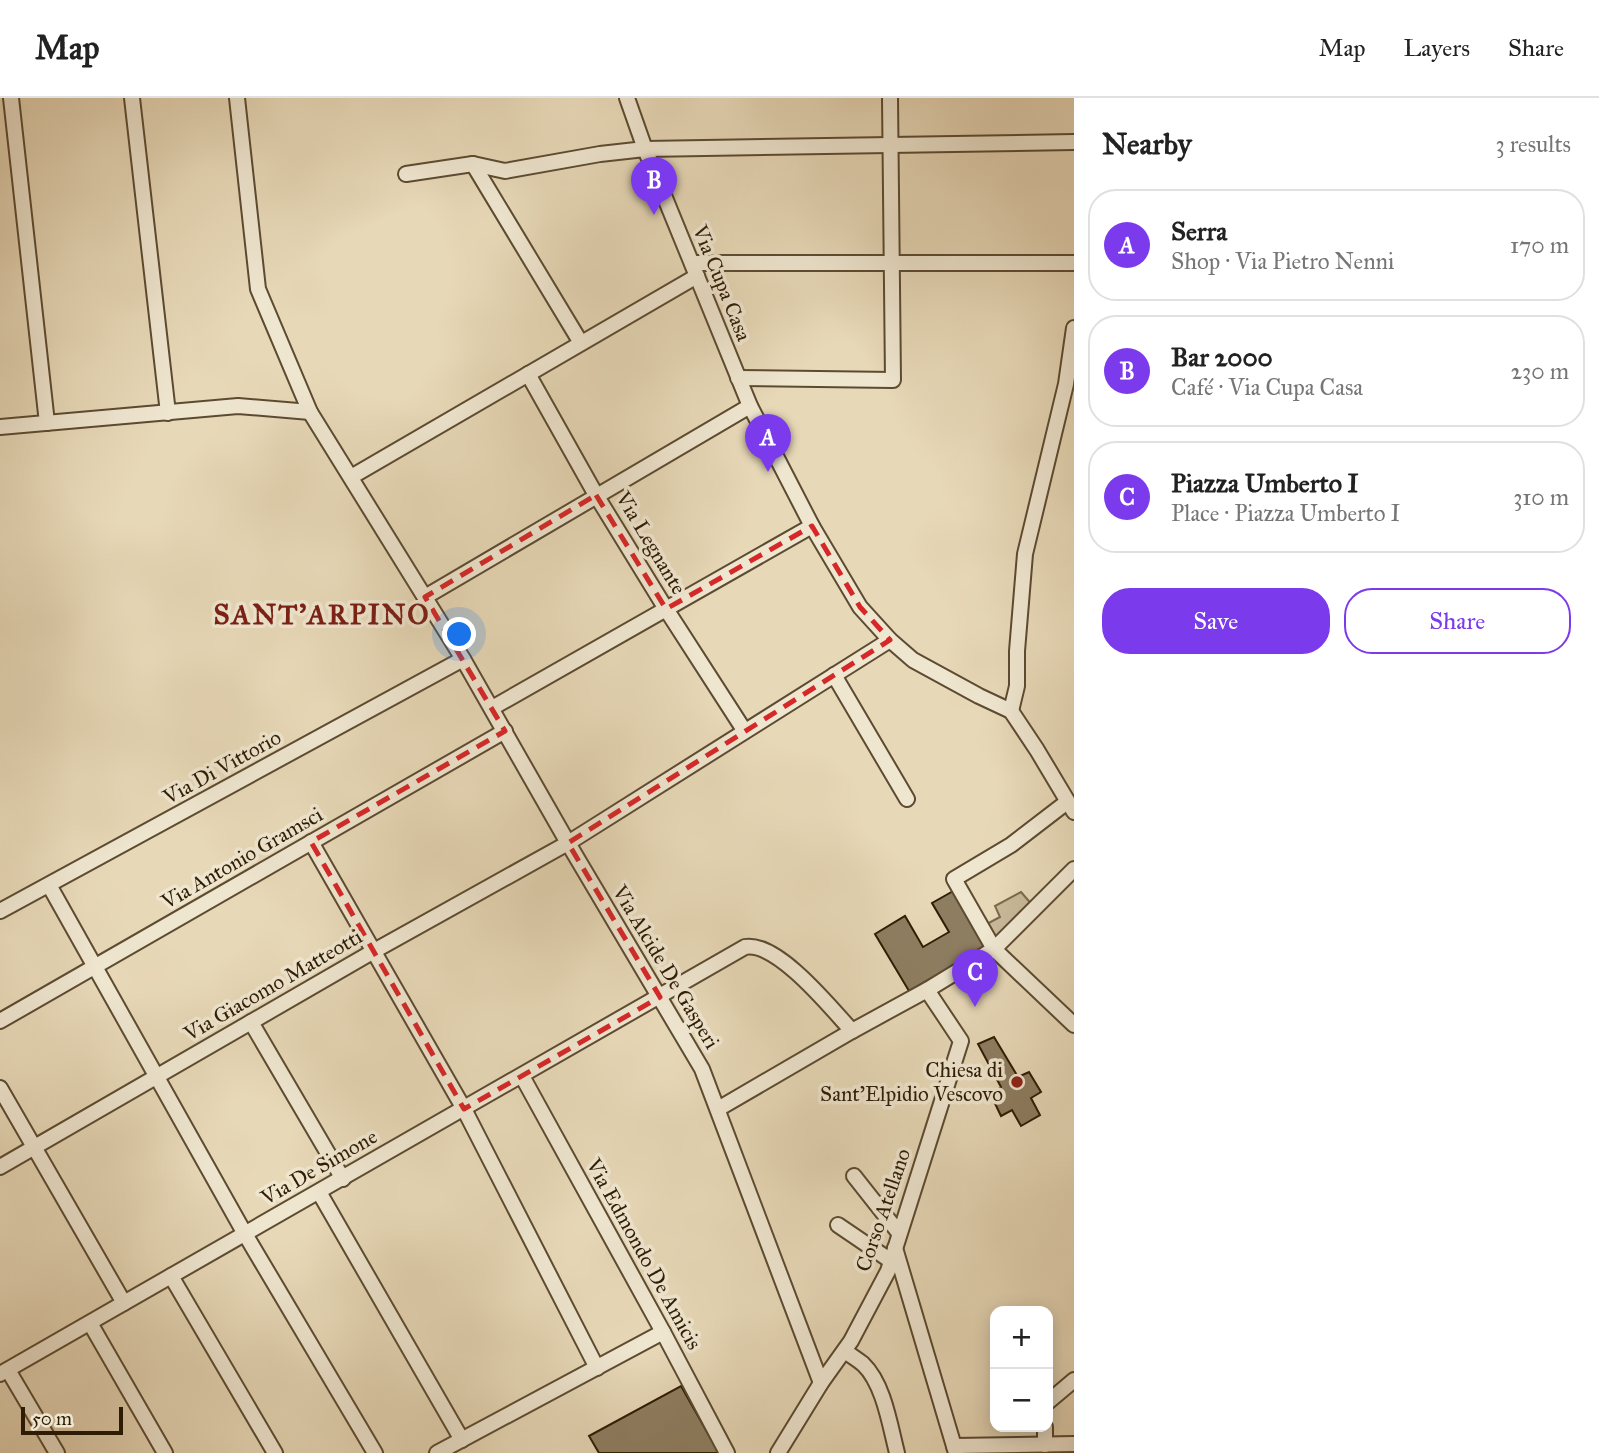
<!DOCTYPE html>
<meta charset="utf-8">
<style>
:root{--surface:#fff;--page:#f2f2f2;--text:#222;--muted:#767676;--line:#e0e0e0;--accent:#7c3aed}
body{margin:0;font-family:"IM FELL Great Primer",serif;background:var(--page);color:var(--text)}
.controls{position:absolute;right:21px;bottom:21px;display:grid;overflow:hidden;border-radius:14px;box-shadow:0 4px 18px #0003}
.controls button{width:63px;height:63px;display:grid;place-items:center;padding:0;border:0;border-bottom:2px solid var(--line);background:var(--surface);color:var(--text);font:35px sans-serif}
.scale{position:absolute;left:21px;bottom:18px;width:102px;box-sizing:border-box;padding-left:7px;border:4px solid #2e1c04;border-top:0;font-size:19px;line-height:24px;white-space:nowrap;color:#2e1c04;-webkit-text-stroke:5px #efe6d0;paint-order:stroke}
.you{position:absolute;left:460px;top:537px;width:24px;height:24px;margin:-18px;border:5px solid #fff;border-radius:50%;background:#1a73e8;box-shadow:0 0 0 10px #1a73e833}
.badge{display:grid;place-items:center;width:46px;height:46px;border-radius:50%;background:var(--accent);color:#fff;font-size:23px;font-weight:700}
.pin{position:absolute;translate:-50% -58px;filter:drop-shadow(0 2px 4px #0008)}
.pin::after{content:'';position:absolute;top:37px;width:24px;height:21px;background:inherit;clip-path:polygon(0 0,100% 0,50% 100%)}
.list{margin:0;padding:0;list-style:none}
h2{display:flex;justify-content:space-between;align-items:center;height:91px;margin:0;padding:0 28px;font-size:30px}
h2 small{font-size:23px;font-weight:400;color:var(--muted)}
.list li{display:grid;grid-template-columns:46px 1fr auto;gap:21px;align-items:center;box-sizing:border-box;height:112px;margin:0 14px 14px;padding:0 14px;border:2px solid var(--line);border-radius:28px}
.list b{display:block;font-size:26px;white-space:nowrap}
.list p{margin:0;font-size:23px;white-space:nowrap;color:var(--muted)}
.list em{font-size:23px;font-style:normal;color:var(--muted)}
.actions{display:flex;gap:14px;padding:21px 28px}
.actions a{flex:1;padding:16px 0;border:2px solid var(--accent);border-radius:28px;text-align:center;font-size:24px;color:var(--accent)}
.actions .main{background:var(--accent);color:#fff}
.map{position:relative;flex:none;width:1074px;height:1355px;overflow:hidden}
header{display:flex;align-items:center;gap:42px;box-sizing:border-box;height:98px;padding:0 35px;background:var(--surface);border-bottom:2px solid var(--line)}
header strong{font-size:33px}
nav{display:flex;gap:38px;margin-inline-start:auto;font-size:24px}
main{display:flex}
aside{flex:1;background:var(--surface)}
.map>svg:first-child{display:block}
</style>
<header>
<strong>Map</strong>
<nav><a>Map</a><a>Layers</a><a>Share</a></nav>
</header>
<main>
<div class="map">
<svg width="1074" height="1355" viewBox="0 0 1074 1355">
<rect width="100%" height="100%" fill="#e7d8b7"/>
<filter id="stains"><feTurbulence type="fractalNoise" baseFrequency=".00286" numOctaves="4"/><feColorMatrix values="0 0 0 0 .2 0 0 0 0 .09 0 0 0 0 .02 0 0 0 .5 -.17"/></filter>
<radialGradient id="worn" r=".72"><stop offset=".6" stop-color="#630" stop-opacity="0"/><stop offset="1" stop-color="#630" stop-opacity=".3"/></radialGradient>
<path fill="#c8b899" stroke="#7b6a4e" stroke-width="2" d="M1021,794L1034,809L997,846L985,827L1000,819L995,808Z"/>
<g fill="#8e7e61" stroke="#2e1c04" stroke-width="2">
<path d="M955,792L987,848L909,893L875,836L905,818L923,849L949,834L932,805Z"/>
<path d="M994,939L1018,979L1029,974L1041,994L1031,1000L1040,1017L1021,1028L1012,1012L1001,1018L991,997L1001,989L978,946Z"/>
<path d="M681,1288L719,1355H599L589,1338Z"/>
</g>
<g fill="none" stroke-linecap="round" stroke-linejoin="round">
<g stroke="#5c4b31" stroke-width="18">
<g id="minor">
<path d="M11,0L47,325"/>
<path d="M132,0L168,315"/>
<path d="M237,0L258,191L310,314L463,561L568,745L702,971L821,1285"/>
<path d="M627,0L645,51L750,308L812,428L860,509L890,542L913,562L979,598L1011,613L1037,652L1074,714"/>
<path d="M473,66L581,245"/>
<path d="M406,76L473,66L505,73L600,56L645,51L1074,44"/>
<path d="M692,165H1074"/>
<path d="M528,276L596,397L666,511L744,632"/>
<path d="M738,280L893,282L890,0"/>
<path d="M0,329L238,308L310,314"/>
<path d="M351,379L697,178"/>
<path d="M425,499L750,308"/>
<path d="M834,577L907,701"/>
<path d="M492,610L812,428"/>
<path d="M1011,613L1017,588V553L1025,456L1066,286L1074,230"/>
<path d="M1067,704L1011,747L954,781L994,851L1074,927"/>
<path d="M311,744L464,1011L597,1270"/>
<path d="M49,787L245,1136L375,1355"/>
<path d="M0,813L463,561"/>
<path d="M0,923L505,633"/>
<path d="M251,924L343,1081"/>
<path d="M522,978L663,1234L727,1355"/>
<path d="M0,990L124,1205"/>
<path d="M718,1011L852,933L927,892L994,851L1074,771"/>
<path d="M0,1069L374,853L568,745L890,542"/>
<path d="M854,1078L899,1135"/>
<path d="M319,1094L462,1342"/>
<path d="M838,1127L891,1163"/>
<path d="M895,1150L956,1355"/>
<path d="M171,1178L275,1355"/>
<path d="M90,1225L165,1355"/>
<path d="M845,1253C850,1257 857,1261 863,1266C884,1286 890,1328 897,1355"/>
<path d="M8,1272L57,1355"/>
<path d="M0,1276L745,849C777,843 831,910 852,933"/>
<path d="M1048,1304L1074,1282"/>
<path d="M1045,1329V1347"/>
<path d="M954,1348L1074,1346"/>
<path d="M437,1355L663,1234"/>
<path d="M778,1355L821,1285L851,1243L888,1173L961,943L927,892"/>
</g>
</g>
<use href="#minor" stroke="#efe6d0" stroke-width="14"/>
</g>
<path fill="none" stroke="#d62828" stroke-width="5" stroke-dasharray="14 9" stroke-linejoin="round" d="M596,397L666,511L812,428L860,509L890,542L568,745L660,899L464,1011L311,744L505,633L425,499Z"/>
<circle fill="#8f2418" stroke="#efe6d0" stroke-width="2.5" cx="1017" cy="984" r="7"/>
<g text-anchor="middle" stroke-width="7" stroke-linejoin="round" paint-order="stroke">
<g font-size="21" fill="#2e1c04" stroke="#efe6d0">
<text transform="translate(722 185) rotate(68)" y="7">Via Cupa Casa</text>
<text transform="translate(651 445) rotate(59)" y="7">Via Legnante</text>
<text transform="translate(222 669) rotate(-29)" y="7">Via Di Vittorio</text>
<text transform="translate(242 760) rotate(-30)" y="7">Via Antonio Gramsci</text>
<text transform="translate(666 869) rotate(59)" y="7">Via Alcide De Gasperi</text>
<text transform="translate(273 887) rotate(-30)" y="7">Via Giacomo Matteotti</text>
<text transform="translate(319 1069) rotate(-30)" y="7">Via De Simone</text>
<text transform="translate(883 1112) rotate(-71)" y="7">Corso Atellano</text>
<text transform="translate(644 1156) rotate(61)" y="7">Via Edmondo De Amicis</text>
</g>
<g font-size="21" fill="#2e1c04" stroke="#efe6d0" text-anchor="end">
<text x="1003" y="979">Chiesa di<tspan x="1003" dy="24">Sant'Elpidio Vescovo</tspan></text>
</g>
<g font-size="28" font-weight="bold" letter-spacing="2" fill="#7a1f14" stroke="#efe6d0">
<text x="322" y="526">SANT'ARPINO</text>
</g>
</g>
<rect width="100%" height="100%" filter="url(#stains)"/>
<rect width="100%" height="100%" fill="url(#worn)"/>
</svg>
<div class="controls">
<button>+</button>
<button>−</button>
</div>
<div class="scale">50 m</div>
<div class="you"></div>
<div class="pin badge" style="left:768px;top:374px">A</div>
<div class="pin badge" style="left:654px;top:117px">B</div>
<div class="pin badge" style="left:975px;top:909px">C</div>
</div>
<aside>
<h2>Nearby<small>3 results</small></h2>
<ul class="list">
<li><span class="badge">A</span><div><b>Serra</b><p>Shop · Via Pietro Nenni</p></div><em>170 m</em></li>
<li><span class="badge">B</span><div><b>Bar 2000</b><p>Café · Via Cupa Casa</p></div><em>230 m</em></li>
<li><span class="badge">C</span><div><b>Piazza Umberto I</b><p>Place · Piazza Umberto I</p></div><em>310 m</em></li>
</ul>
<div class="actions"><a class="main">Save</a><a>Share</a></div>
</aside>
</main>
